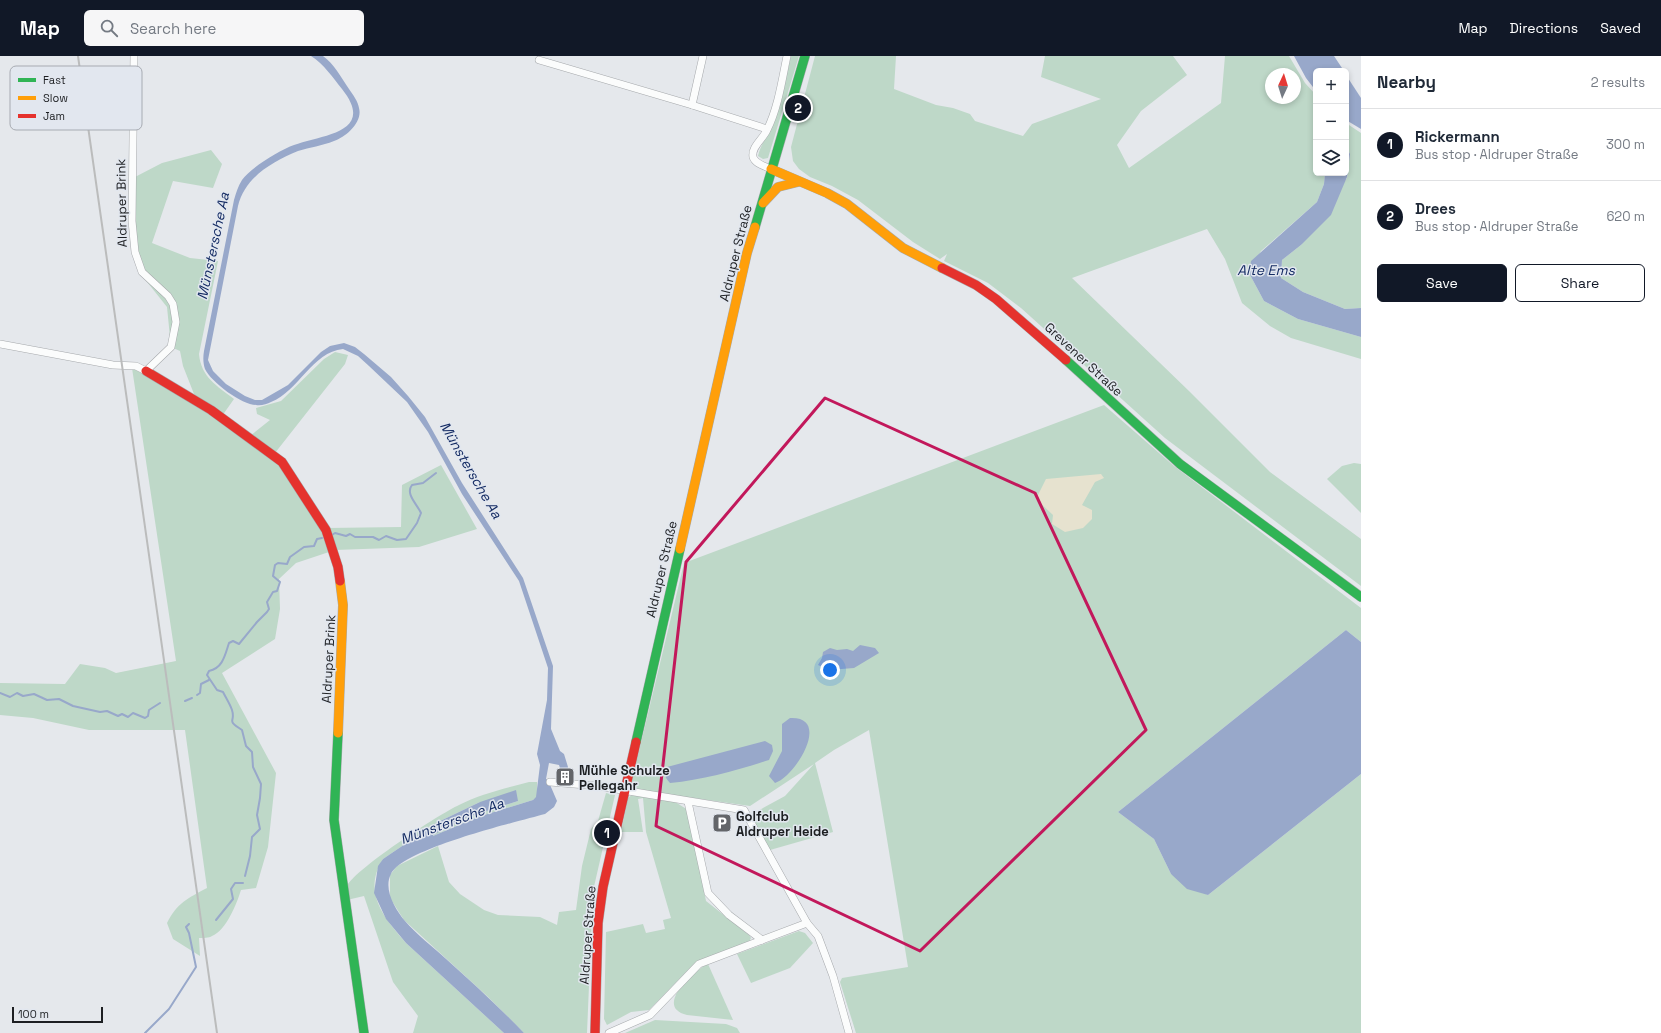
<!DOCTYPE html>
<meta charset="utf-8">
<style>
:root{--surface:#fff;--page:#f6f6f7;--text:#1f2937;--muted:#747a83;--line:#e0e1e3;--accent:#111827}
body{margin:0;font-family:"Space Grotesk",sans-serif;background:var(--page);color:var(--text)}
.controls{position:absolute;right:12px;top:12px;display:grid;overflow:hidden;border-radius:6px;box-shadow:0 2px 6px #0003}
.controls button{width:36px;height:36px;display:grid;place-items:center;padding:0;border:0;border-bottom:1px solid var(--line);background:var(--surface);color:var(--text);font:20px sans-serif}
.compass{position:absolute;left:1265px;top:12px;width:36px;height:36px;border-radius:50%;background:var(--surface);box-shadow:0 2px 6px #0003;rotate:4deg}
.scale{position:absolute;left:12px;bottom:10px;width:91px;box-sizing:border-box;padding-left:4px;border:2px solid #1d1f22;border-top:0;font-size:11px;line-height:14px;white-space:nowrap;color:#1d1f22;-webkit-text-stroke:3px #e2e7ef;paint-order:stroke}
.you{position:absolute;left:830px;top:614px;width:14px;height:14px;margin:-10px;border:3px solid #fff;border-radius:50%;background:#1a73e8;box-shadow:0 0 0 6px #1a73e833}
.badge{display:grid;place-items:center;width:26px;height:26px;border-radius:50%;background:var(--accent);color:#fff;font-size:13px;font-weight:700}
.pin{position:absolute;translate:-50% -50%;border:2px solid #fff;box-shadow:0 1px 4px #0006}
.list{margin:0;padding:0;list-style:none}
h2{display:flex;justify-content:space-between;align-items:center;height:52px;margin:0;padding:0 16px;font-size:17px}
h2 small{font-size:13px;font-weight:400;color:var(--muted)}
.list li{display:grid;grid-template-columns:26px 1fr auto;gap:12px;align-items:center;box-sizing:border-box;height:72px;padding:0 16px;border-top:1px solid var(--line)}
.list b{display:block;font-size:15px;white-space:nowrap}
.list p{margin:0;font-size:13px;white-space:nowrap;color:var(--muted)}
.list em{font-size:13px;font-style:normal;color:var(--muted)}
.actions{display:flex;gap:8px;padding:12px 16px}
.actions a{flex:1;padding:9px 0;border:1px solid var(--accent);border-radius:6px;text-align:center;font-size:14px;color:var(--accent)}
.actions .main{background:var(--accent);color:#fff}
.icon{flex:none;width:22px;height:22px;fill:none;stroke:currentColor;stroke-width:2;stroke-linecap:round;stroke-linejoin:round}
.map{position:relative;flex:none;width:1361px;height:977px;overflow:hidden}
header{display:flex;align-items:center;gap:24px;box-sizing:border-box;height:56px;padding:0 20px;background:var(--accent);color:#fff}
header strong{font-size:19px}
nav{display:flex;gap:22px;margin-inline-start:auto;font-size:14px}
.search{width:280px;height:36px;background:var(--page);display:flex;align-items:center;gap:10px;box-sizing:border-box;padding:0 14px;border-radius:6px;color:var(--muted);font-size:15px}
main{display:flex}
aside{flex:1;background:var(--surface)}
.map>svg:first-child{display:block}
</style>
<header>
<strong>Map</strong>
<div class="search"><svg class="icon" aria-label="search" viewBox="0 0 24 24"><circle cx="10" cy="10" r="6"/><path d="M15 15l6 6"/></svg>Search here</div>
<nav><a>Map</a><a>Directions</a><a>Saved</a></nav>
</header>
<main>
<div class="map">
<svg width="1361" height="977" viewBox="0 0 1361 977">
<rect width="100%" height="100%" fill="#e5e8ec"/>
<g fill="#bed8c8" fill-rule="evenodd">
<path d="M791,0H799L768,102L763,103L758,100C761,87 770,76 775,64C782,43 786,21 791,0Z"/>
<path d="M815,0H896L894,33L936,49L953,52L970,58L975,65L1023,80L1032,68L1101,43L1041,21L1045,0H1173L1187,19L1141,55L1117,89L1129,112L1221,47L1225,0H1289L1305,27L1316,39V117H1325L1324,128L1317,146L1261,195L1249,217L1264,245L1298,263L1361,281V303L1291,282L1270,270L1242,247L1225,203L1207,173L1072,222L1189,335L1270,416L1361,483V530L1165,382L1021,252L988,227L944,205L947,198L940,203L913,186L858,144L832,130L810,121L799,113L793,105L791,91ZM1271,18H1295V42H1271Z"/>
<path d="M1346,67L1361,77V252L1345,253L1303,236L1281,222L1282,204L1301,189L1347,122L1350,98L1346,90Z"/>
<path d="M211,94L222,108L213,132L173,125L152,187L190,202L218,205L199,298C201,321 217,330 234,343L222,360L194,338L183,310L180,295L171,291L167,251L140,217L135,196V121L162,107Z"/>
<path d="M335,296L348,299L345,308L275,397L250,380L270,364L257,358L256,352L281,345L324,303Z"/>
<path d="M132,312L141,313L209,355L281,406L327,472L401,471L402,429L441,409L477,473L419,491L335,494L296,507L279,523L280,553L275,583L222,617L276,717L268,791L256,832L241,834C237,847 226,875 212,880C209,882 203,882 199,882L200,900L173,883L167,867C177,847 188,842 207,832L185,674H89L33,662L0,659V627L65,628L80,608L105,612L116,617L176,605Z"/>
<path d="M1104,349L1174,410L1361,552V586L1346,574L1118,756L1154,783L1171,818L1208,839L1361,718V977H856L840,926L842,922L908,911L869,674L834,694L815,707L833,776L770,794L753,765L754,757L785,740L814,708L750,750L630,733L684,507Z"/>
<path d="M1354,407L1361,408V457L1327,423L1342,410Z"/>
<path d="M529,726H537V741L533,744L478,761L433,780L432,779L465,762L518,745L480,746L436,767L383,803C362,836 384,862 406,887L504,977H413L418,960L393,926L364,840L347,844C347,840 346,835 346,832C350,816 441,757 459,749C480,738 506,732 529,726Z"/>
<path d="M606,737L615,739L593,835L587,977H524L487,940L404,864L390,842V819L397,810L438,790L449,826L460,838L484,854L498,859L540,861L557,869L559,856L576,854L582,810L591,773L598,765Z"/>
<path d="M633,738L672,744L688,754L706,845L749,879L751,882L749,886L700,904L689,913L649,954L631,956L607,969L604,963L606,876L643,868L646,877L665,873L663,864L671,862L646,776L643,742L638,743L643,776H621L628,742Z"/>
<path d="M799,875L805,877L813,887L790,912L751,927L737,898Z"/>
<path d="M708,908L733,964L687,959C653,951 694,914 708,908Z"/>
<path d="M655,964L726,968L737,972L740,977H625Z"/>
</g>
<path fill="#e6e2cf" d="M1101,418L1104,422L1095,426L1082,449L1092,454V463L1083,472L1065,476L1052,468L1053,459L1036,443L1046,423Z"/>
<g fill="#98a8ca">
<path d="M311,0H323C334,8 341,21 349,33C353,39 358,45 359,52C363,66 346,81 334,85C322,90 310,91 298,95C272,106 245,121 238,150L208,304L213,315L226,328L245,340L255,344H262L288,329L321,296L330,290L344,287L355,291L364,298L391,321L408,340L425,361L462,427L523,522L553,610L551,673L560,695L564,698L568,711L567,716L561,715L559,709L549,707L546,723L548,724L557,745L554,751L545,758C516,766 403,793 391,818C383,833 395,853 405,865C416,878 432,890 445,902C472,926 499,951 524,977H504L406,887L386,863L374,837L378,810L383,803L436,767L480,746L516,734L518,745L465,762L433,779V780L478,761L533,744L536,741L540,709L537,698L547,644L548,612L519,525L462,438L428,376L407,346L369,310L358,300L343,293C312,296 299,335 271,346C267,348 261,350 256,349C242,349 211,326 205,313C203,307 203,301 204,295L234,144C236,137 238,130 242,124C250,112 280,94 294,89C321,79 377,77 342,33C333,22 324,8 311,0Z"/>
<path d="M1294,0H1334L1344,15H1316V35L1306,22Z"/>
<path d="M1346,19L1361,42V73L1346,64Z"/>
<path d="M1346,90L1350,98L1347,121L1331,159L1301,189L1282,204L1281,222L1303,236L1345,253L1361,252V281L1298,263L1264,245L1249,217L1251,205L1317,146L1324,128L1325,117H1346Z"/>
<path d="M1346,574L1361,586V718L1208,839L1187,833L1171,818L1154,783L1118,756Z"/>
<path d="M860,589L875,592L879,597L854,612L829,614L818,609L822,602L823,596L830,592L837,594L847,593L853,595Z"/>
<path d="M790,662C832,660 796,720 775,727L769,720L782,695V668Z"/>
<path d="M765,685L772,689L773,695L769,704C738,714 703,724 670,727C665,722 663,717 667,711Z"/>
</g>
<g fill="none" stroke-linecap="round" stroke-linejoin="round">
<g stroke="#98a8ca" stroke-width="2">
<path d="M332,479L335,477L346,480L350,478L355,481H373L379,484L386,480L397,484L406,483L417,467L421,457C417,448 405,438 412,429L423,427L436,417"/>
<path d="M0,637L10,641L17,637L23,640L34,638L47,644L59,643L73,650L100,656L107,655L118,660L122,658L128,661L133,657L145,662L148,660L149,654L160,647"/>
<path d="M197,639L200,637L201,628L209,624"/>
<path d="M185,645L192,642"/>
<path d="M245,820L250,800L252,781L260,773L257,759L260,742L261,728L253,711L252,696L246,690L242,674C225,663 236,667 232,654C230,648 226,642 223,636L217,634L207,619L209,615C223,612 225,599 229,587L233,585L239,588L257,566L267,556L269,553L267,546L273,536L277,535L280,526L273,520L275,509L278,507L287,508L290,501L304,491L314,490L317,483L322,482"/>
<path d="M216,864L233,843L231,833L235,827H243"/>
<path d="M145,977L169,953L196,911L189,877L186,871L189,868"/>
</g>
<g stroke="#a6a9ac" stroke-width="8">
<g id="street">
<path d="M703,0L692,49L767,73"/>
<path d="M539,4L692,49"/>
<path d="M771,113C765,110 755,108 753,101C751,91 763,83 767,74C778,52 782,24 787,0"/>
<path d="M0,288L113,309L136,310L146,315L171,291L176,266L173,248L168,240L142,216L135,196L132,165L134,0"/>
<path d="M550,726L598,730L744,754L807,867L818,880L833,920L849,977"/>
<path d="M688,746L708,837L729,859L762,884"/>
<path d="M609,977L650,959L699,908L807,867"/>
</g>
</g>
<g stroke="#a6a9ac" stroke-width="10">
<g id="fast">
<path d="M755,171L805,0"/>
<path d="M1066,304L1180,408L1361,541"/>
<path d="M338,677L334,764L364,977"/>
<path d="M636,686L680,493"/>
</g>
</g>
<g stroke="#a6a9ac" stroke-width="10">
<g id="slow">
<path d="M771,113L827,137L847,148L903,192L942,212"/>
<path d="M763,147L778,131L798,126"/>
<path d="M680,493L747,197L755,171"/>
<path d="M338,677L343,549L340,525"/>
</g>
</g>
<g stroke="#a6a9ac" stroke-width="10">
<g id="jam">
<path d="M942,212L976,229L996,243L1066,304"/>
<path d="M146,315L211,354L282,406L326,474L338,511L340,525"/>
<path d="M595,977L598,867L603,831L636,686"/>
</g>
</g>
<use href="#street" stroke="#fbfcfc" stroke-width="7"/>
<use href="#fast" stroke="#30b455" stroke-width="9"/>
<use href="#slow" stroke="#ff9f0a" stroke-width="9"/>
<use href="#jam" stroke="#e5322d" stroke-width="9"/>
<path stroke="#bbbcbc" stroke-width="2" d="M78,0L217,977"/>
</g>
<path fill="none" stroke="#c2185b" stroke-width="3" stroke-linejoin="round" d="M825,342L1035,437L1146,674L920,895L656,770L686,506Z"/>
<defs>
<g id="building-square" transform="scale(1)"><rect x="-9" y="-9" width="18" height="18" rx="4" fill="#636569" stroke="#e2e7ef"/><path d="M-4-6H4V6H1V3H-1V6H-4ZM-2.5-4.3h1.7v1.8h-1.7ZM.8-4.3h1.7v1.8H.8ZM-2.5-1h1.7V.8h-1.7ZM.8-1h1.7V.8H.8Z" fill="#fff"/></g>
<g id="parking-square" transform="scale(1)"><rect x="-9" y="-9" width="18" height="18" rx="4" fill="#636569" stroke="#e2e7ef"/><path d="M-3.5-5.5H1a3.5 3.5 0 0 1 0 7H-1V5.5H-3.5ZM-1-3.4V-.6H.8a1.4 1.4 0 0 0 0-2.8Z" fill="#fff"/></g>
</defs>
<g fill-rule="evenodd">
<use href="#building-square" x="565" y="721"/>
<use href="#parking-square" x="722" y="767"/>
</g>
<g text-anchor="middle" stroke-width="3" stroke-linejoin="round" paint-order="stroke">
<g font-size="13" fill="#1d1f22" stroke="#e2e7ef">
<text transform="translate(121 147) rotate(-91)" y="5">Aldruper Brink</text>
<text transform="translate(735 197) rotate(-76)" y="5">Aldruper Straße</text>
<text transform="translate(1084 303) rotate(43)" y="5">Grevener Straße</text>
<text transform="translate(661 513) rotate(-77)" y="5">Aldruper Straße</text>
<text transform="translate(328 603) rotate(-87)" y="5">Aldruper Brink</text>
<text transform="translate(587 879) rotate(-86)" y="5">Aldruper Straße</text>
</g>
<g font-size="13" font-weight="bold" fill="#1d1f22" stroke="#e2e7ef" text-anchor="start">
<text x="579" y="719">Mühle Schulze<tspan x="579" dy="15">Pellegahr</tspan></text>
<text x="736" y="765">Golfclub<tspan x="736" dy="15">Aldruper Heide</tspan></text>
</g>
<g font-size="14" font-style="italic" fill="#142b63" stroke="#e2e7ef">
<text transform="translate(213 190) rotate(-78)" y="5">Münstersche Aa</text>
<text x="1266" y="219">Alte Ems</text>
<text transform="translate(471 414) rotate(60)" y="5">Münstersche Aa</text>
<text transform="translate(452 765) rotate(-20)" y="5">Münstersche Aa</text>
</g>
</g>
<rect x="10" y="10" width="132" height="64" rx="6" fill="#e2e7ef" stroke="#a7abb2" stroke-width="1"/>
<rect x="18" y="22" width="18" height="4" fill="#30b455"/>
<rect x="18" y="40" width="18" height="4" fill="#ff9f0a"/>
<rect x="18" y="58" width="18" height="4" fill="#e5322d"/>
<g font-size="11" fill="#1d1f22">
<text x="43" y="28">Fast</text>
<text x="43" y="46">Slow</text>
<text x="43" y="64">Jam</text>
</g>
</svg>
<div class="controls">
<button>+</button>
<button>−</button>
<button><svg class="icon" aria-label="layers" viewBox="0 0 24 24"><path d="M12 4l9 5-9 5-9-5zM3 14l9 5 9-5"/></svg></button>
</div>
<svg class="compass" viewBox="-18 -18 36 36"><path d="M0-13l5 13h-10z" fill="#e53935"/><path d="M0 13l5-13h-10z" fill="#747a83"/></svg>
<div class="scale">100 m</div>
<div class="you"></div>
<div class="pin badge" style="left:607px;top:777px">1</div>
<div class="pin badge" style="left:798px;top:52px">2</div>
</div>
<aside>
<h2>Nearby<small>2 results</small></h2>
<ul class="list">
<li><span class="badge">1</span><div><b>Rickermann</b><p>Bus stop · Aldruper Straße</p></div><em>300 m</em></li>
<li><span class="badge">2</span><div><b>Drees</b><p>Bus stop · Aldruper Straße</p></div><em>620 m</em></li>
</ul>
<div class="actions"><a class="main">Save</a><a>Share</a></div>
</aside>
</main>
